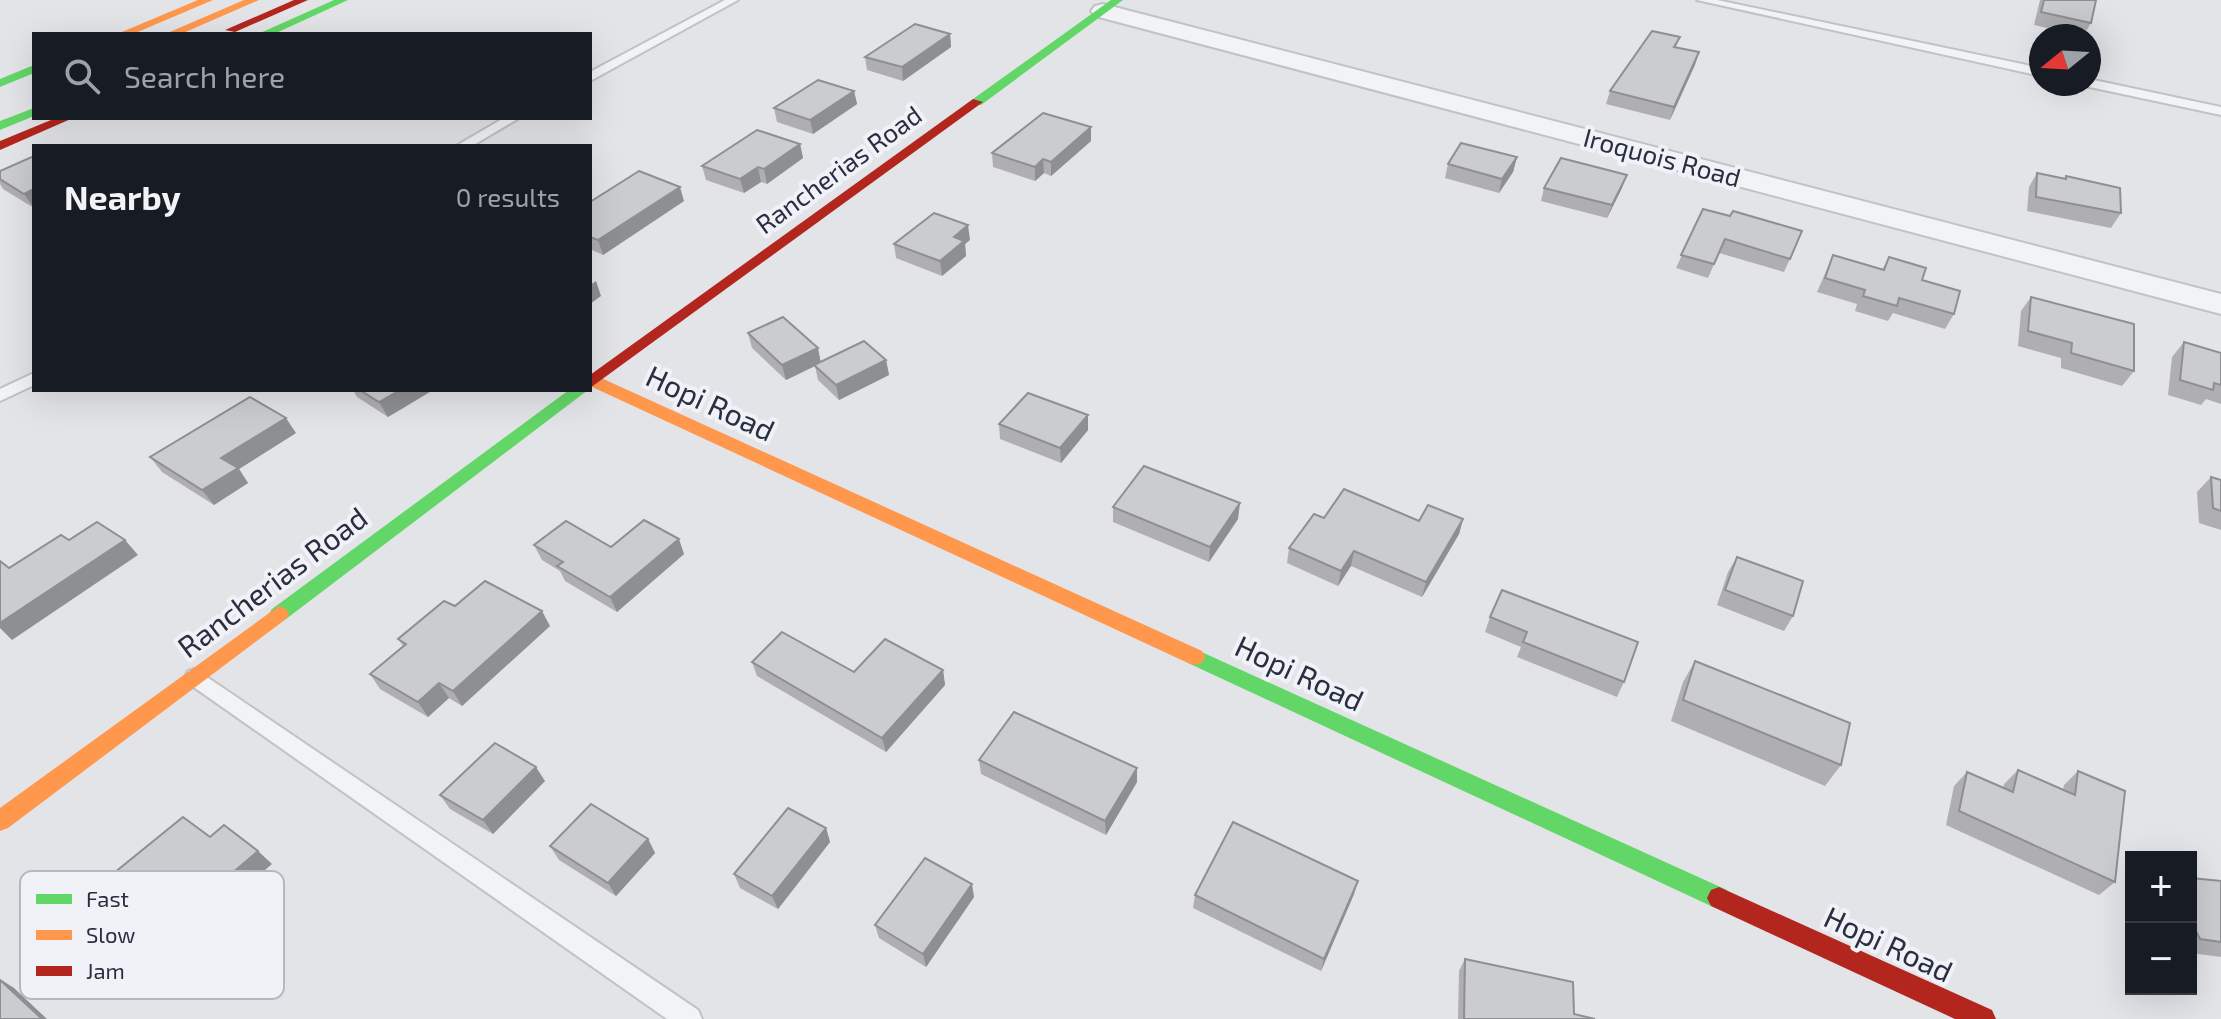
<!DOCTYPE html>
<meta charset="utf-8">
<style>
:root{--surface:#171b24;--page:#20242c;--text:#f1f3f6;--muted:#9ea1a6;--line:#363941}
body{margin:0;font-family:"Exo 2",sans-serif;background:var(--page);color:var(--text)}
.controls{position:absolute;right:24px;bottom:24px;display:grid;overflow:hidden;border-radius:0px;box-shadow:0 8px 32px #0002}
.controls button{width:72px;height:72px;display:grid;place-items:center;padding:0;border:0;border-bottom:2px solid var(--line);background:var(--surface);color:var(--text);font:40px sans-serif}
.compass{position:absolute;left:2029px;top:24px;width:72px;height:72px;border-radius:50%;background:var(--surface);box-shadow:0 8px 32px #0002;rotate:252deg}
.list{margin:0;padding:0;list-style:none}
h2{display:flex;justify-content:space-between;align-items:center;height:104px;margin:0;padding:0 32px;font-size:34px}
h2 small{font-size:26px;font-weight:400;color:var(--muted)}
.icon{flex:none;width:44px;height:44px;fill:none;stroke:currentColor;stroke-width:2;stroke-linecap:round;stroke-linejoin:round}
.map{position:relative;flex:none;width:2221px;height:1019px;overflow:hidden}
.search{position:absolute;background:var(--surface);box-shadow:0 8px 32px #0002;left:32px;top:32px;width:560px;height:88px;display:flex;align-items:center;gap:20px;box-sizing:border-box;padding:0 28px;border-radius:0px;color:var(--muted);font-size:30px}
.panel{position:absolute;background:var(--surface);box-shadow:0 8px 32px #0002;left:32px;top:144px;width:560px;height:248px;border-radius:0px}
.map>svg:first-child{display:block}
</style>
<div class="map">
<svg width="2221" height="1019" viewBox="0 0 2221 1019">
<rect width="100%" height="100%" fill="#e3e4e8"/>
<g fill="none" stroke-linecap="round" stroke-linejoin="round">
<g stroke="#c1c2c6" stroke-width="4">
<g id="lane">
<path d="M725,0H738L590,81V72Z"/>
<path d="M1697,0H1717L2041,68V76Z"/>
<path d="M2089,79L2221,107V115L2085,86L2089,84Z"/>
<path d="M504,118H519L472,146H456Z"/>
<path d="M34,373V385L0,401V389Z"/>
<path d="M195,669L698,1010L702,1019H667L188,683L185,677L188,671Z"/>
</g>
</g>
<g stroke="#c1c2c6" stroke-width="4">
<path id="street" d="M1103,4L2221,294V314L1095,16L1091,11L1095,6Z"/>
</g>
<use href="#lane" fill="#f2f3f5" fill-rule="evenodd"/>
<use href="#street" fill="#f2f3f5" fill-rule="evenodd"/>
<g fill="#63d668" fill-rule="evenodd">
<path d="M334,0H348L274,34H258Z"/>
<path d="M1111,0H1123L981,105H973V99Z"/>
<path d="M34,65V73L0,87V79Z"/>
<path d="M34,108V116L0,130V121Z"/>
<path d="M569,390H588L286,619H272L269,614L272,609Z"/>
<path d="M1195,649L1727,890L1731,898L1727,906L1719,909L1711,906L1188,663L1185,657L1188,651Z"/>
</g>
<g fill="#ff974d" fill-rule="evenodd">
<path d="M198,0H213L133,34H117Z"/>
<path d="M244,0H259L181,34H165Z"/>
<path d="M590,377H599L1202,651L1205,657L1202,663L1195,665L1188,663L590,386Z"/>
<path d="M279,606L286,609L289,614L286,619L8,828L0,831V808Z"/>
</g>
<g fill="#b3261e" fill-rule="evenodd">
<path d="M294,0H308L235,32L225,30Z"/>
<path d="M973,99L983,102L590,388V375Z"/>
<path d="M56,118H73L0,150V141Z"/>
<path d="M1719,887L1992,1010L1996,1019H1955L1711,906L1707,898L1711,890Z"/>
</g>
</g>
<g fill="#afafb3">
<path d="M2040,0H2096L2091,23L2083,36L2034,25Z"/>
<path d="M950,34L951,47L903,81L867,70L865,57Z"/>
<path d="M1680,37L1676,47L1699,52L1670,120L1606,104L1610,91Z"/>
<path d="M854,91L857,104L813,134L777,122L774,108Z"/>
<path d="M1091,141L1051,176L1044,173L1035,181L993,167L992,153Z"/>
<path d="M800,144L803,158L767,184L761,182L744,193L706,180L702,166Z"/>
<path d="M34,156V208L3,189L0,184V171Z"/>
<path d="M1517,157L1513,172L1499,193L1445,178L1448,164Z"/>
<path d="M2037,173L2064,179L2066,176L2121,213L2111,228L2027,211L2029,187Z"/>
<path d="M1544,188H1622L1607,218L1541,201Z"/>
<path d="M684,201L603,255L590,249V202Z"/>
<path d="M1703,209L1790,259L1784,272L1719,253L1708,278L1676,268Z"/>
<path d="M970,240L965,244L966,256L942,276L896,258L894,244Z"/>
<path d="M1833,255L1882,270L1889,257L1922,280L1954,314L1945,329L1893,313L1888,321L1855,311L1857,304L1817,292Z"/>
<path d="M2031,297L2134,371L2122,386L2061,368V358L2018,346L2021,311Z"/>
<path d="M748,333L821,362L886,360L889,375L839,400L818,380L815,366L786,380L752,348Z"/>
<path d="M2184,342L2221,353V404L2206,399L2201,405L2168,395L2172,357Z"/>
<path d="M353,390H433L388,417L357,397Z"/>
<path d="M999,424L1088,430L1061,463L1000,439Z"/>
<path d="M296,433L239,469L248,483L214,505L162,472L150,457Z"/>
<path d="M2211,477L2221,480V530L2199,523L2197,492Z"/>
<path d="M1113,507L1238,519L1209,562L1113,522Z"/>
<path d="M1324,518L1419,521L1463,519L1459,534L1422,597L1351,566L1338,586L1287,563L1289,548Z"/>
<path d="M534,545L611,547L684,554L617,612L565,581L560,571L542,560Z"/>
<path d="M1737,557L1793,616L1784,631L1717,605L1728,572Z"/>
<path d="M455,606L550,626L462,706L449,698L428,717L380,689L370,674L403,646L398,639Z"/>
<path d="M1490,617L1638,642L1624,682L1617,697L1517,657L1521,647L1485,632Z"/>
<path d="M1695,661L1841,765L1825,786L1671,721L1683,682Z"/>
<path d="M752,662L854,672L943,670L945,685L886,752L757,676Z"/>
<path d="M979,760L1137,782L1106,835L981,774Z"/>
<path d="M2018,770L2063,790L2064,785L2078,771L2115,882L2099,895L1946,825L1954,786L1967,772L2003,788L2004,784Z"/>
<path d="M545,781L493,834L450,809L440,795Z"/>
<path d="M826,828L830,842L778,909L740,888L734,874Z"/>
<path d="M648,839L655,853L616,896L559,860L550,846Z"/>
<path d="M2191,878L2221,881V957L2191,953Z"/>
<path d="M1354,894L1321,971L1193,908L1195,895Z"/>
<path d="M974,897L926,967L879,938L875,925Z"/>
<path d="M1465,959L1574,1014L1595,1019H1458L1459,971Z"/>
</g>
<g fill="#8e8f92">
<path d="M950,34L951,47L903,81L902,67Z"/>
<path d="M1699,52L1695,65L1670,120L1674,107Z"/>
<path d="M854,91L857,104L813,134L810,120Z"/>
<path d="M1091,127V141L1051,176V162Z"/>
<path d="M800,144L803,158L767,184L764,169Z"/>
<path d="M1517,157L1513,172L1499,193L1502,179Z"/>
<path d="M1043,159L1044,173L1035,181V167Z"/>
<path d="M758,167L761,182L744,193L740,179Z"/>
<path d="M1627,175L1622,188L1607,218L1612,205Z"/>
<path d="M680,187L684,201L603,255L598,240Z"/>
<path d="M34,189V208L24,194Z"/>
<path d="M968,225L970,240L965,244L966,256L942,276L940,261L954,237Z"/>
<path d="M596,281L601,296L590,304V285Z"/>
<path d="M818,348L821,363L786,380L782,365Z"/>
<path d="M886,360L889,375L839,400L836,385Z"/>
<path d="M400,390H433L388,417L379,402Z"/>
<path d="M1088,415V430L1061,463L1060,448Z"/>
<path d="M286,418L296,433L239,469L248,483L214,505L202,490L221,458Z"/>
<path d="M1240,503L1238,519L1209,562L1210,547Z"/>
<path d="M1463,519L1459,534L1422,597L1426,582Z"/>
<path d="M679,539L684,554L617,612L610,597Z"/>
<path d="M125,540L138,555L12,640L0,628V623Z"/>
<path d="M1354,551L1351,566L1338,586L1341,571Z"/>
<path d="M542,611L550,626L462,706L453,691Z"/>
<path d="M943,670L945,685L886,752L882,738Z"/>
<path d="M439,683L449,698L428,717L418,702Z"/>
<path d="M536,767L545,781L493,834L483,820Z"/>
<path d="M1137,768V782L1106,835L1105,821Z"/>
<path d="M826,828L830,842L778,909L772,896Z"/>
<path d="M648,839L655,853L616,896L608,883Z"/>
<path d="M258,851L272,864L198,928L183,915Z"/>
<path d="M1358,881L1354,894L1321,971L1324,959Z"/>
<path d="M972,884L974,897L926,967L923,954Z"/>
<path d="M166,902L182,915L133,957L116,944Z"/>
<path d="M0,979L14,988L47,1019H42L0,980Z"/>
</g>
<g fill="#cbccd0" stroke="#8e8f92" stroke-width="2">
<path d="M2044,0H2096L2091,23L2041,12Z"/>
<path d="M915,24L950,34L902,67L865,57Z"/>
<path d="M1652,31L1680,37L1674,47L1699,52L1674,107L1610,91Z"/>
<path d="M818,80L854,91L810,120L774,108Z"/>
<path d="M1043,113L1091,127L1051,162L1043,159L1035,167L992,153Z"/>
<path d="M757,130L800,144L764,169L758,167L740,179L702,166Z"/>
<path d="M1461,143L1517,157L1502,179L1448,164Z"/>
<path d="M34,156V189L24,194L0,179V171Z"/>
<path d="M1561,158L1627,175L1612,205L1544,188Z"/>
<path d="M639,171L680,187L598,240L590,237V202Z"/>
<path d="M2037,173L2066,179V176L2120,188L2121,213L2036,197Z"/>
<path d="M1703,209L1730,216L1733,211L1802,231L1790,259L1725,239L1714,264L1681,255Z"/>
<path d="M934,213L968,225L954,237L964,241L940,261L894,244Z"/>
<path d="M1833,255L1884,270L1889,257L1926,268L1922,280L1960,291L1954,314L1899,298L1897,306L1863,296L1865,290L1825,278Z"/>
<path d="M2031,297L2134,324V371L2071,353L2072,343L2028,331Z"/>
<path d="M783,317L818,348L782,365L748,333Z"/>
<path d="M864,341L886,360L836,385L814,365Z"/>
<path d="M2184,342L2221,353V385L2214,383L2213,390L2180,380Z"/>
<path d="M360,390H400L379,402Z"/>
<path d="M1028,393L1088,415L1060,448L999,424Z"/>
<path d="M250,397L286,418L221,458L238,468L202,490L150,457Z"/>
<path d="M1144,466L1240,503L1210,547L1113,507Z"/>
<path d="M2211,477L2221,480V511L2213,508Z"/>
<path d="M1344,489L1419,521L1428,505L1463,519L1426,582L1354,551L1341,571L1289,548L1314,514L1324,518Z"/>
<path d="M644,520L679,539L610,597L557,566L563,562L534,545L566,521L611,547Z"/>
<path d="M97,522L125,540L0,623V561L9,568L61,535L69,540Z"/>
<path d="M1737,557L1803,581L1793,616L1725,590Z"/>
<path d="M485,581L542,611L453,691L439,683L418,702L370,674L406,644L398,639L444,601L455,606Z"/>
<path d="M1502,590L1638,642L1624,682L1523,642L1527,632L1490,617Z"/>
<path d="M782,632L854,672L885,639L943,670L882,738L752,662Z"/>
<path d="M1695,661L1850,723L1841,765L1683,700Z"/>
<path d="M1014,712L1137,768L1105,821L979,760Z"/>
<path d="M495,743L536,767L483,820L440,795Z"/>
<path d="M2018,770L2075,795L2078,771L2125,791L2115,882L1959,811L1967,772L2013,792Z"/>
<path d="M591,804L648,839L608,883L550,846Z"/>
<path d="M788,808L826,828L772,896L734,874Z"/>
<path d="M183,817L210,837L224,825L258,851L183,915L166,902L116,944L72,907Z"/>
<path d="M1233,822L1358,881L1324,959L1195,895Z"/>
<path d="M925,858L972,884L923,954L875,925Z"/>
<path d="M2191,878L2221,881V942L2200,939L2191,921Z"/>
<path d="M1465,959L1573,982L1574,1014L1595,1019H1464Z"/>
<path d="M0,980L42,1019H0Z"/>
</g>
<g text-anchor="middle" stroke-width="8" stroke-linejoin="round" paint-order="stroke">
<g font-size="26" fill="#292f41" stroke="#f0f2f7">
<text transform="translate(1662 158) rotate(15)" y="9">Iroquois Road</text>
<text transform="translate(839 170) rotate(-36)" y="9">Rancherias Road</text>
</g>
<g font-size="30" fill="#292f41" stroke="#f0f2f7">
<text transform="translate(710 404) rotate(25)" y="10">Hopi Road</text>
<text transform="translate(273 583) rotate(-37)" y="10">Rancherias Road</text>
<text transform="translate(1299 674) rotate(25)" y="10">Hopi Road</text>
<text transform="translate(1888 945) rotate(25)" y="10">Hopi Road</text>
</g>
</g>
<rect x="20" y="871" width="264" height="128" rx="12" fill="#f0f2f7" stroke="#b4b8c0" stroke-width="2"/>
<rect x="36" y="894" width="36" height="10" fill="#63d668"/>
<rect x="36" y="930" width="36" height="10" fill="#ff974d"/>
<rect x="36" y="966" width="36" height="10" fill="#b3261e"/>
<g font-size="22" fill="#292f41">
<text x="86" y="907">Fast</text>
<text x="86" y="943">Slow</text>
<text x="86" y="979">Jam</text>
</g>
</svg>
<div class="controls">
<button>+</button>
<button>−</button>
</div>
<svg class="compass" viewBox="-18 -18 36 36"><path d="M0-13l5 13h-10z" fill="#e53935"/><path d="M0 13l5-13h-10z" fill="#9ea1a6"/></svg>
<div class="search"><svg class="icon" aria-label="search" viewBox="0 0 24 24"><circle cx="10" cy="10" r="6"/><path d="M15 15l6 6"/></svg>Search here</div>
<section class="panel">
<h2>Nearby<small>0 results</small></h2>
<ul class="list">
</ul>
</section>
</div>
